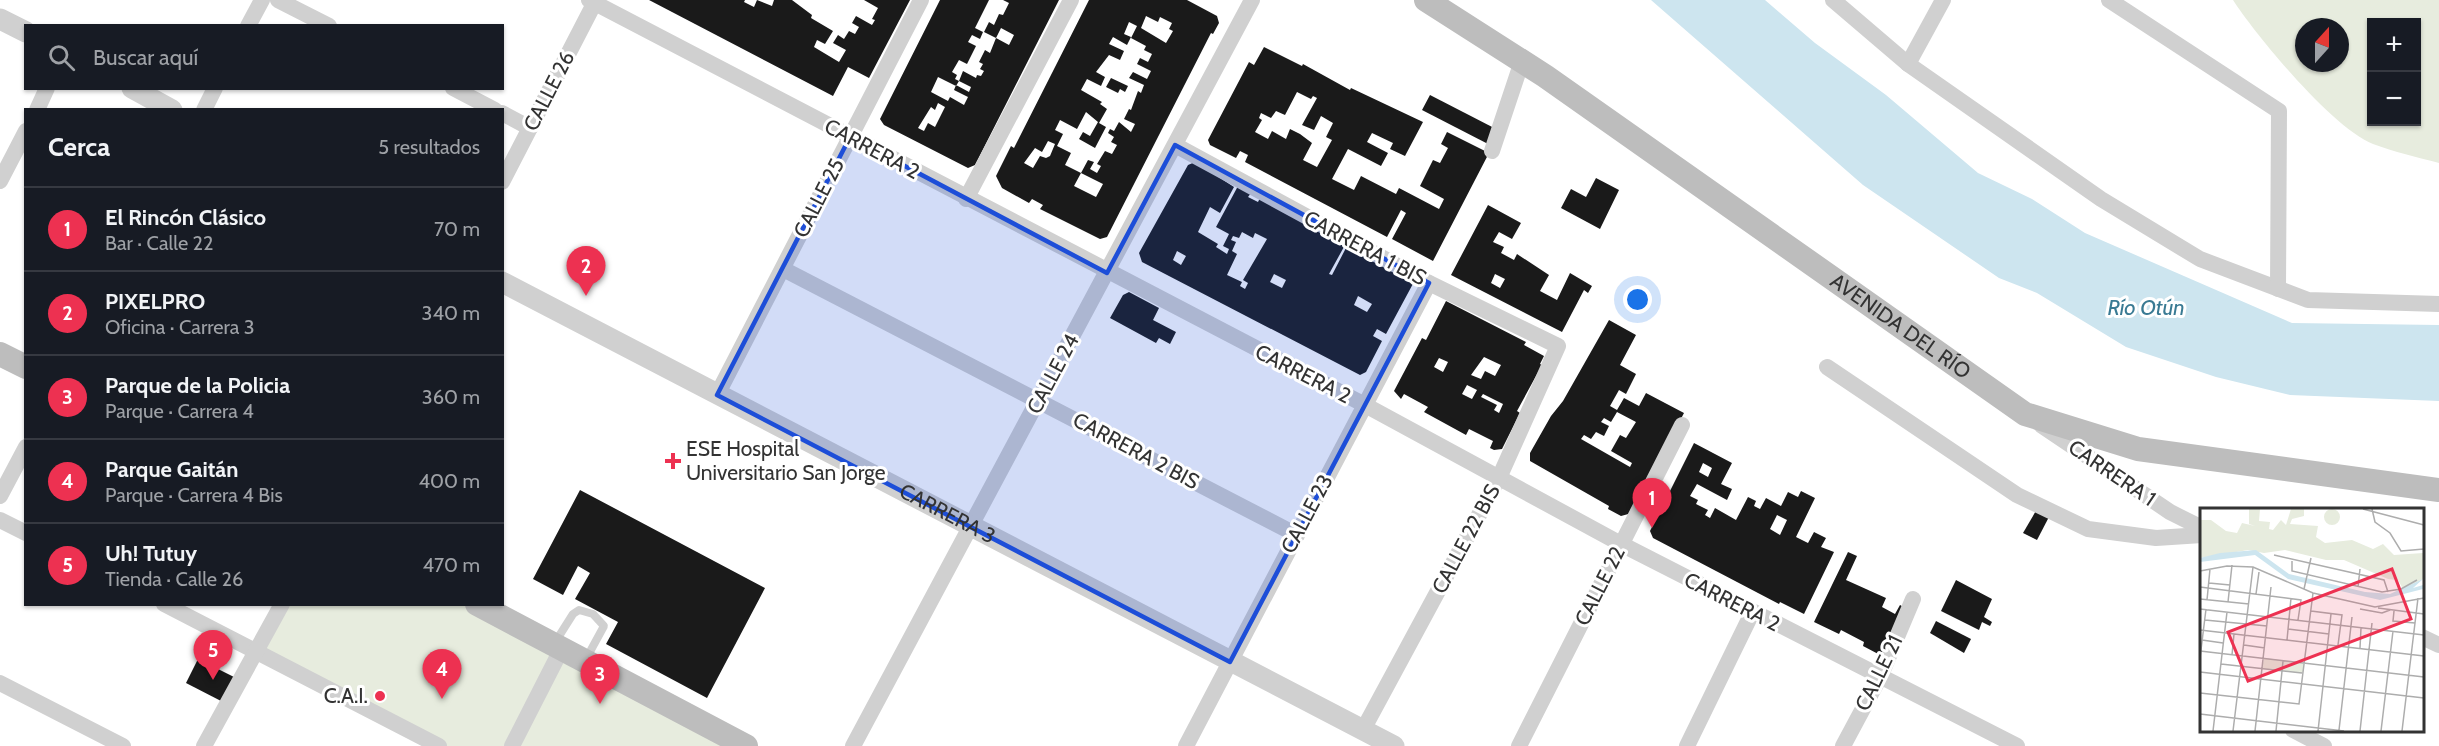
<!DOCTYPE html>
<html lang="es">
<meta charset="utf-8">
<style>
:root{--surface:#171b24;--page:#20242c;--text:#f1f3f6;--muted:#9ea1a6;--line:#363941;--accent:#ed3151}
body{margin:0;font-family:Cabin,sans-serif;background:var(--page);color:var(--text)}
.controls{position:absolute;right:18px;top:18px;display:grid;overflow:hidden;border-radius:0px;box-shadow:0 2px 4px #0004}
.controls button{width:54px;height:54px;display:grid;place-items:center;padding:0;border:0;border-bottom:2px solid var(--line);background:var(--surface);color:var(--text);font:30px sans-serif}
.compass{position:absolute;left:2295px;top:18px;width:54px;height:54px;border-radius:50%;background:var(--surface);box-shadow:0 2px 4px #0004;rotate:21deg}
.you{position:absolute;left:1638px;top:300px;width:21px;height:21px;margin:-15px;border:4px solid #fff;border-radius:50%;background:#1a73e8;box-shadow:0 0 0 9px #1a73e833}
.badge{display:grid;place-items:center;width:39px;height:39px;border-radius:50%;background:var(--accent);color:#fff;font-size:20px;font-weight:700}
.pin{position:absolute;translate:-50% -50px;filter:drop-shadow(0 2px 3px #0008)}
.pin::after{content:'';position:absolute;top:32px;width:21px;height:18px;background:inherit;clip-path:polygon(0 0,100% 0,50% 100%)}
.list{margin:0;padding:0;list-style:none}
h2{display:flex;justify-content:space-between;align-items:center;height:78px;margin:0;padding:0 24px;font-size:26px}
h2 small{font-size:20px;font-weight:400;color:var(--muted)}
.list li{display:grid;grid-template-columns:39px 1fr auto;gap:18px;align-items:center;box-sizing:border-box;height:84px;padding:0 24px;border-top:2px solid var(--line)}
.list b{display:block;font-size:22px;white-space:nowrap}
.list p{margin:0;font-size:20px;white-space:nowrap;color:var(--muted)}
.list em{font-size:20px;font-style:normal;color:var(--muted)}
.icon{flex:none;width:33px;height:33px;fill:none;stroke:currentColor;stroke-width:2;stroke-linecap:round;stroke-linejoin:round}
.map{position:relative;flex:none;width:2439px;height:746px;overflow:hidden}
.search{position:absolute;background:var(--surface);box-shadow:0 2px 4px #0004;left:24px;top:24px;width:480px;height:66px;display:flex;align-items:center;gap:15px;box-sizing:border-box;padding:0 21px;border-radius:0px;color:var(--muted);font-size:22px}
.panel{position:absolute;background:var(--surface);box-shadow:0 2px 4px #0004;left:24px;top:108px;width:480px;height:498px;border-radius:0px}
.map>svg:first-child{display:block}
</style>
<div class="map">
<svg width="2439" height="746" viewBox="0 0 2439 746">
<rect width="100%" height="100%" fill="#fff"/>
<g fill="#e7ecde" fill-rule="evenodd">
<path d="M2233,0H2439V163C2417,157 2394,152 2373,144C2333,128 2257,37 2233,0ZM2372,22H2416V122H2372ZM2304,27H2340V63H2304Z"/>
<path d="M282,605H477L746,746H439L256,652Z"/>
</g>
<path fill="#cde5ef" d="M1651,0H1765L1815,43L1886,95L1978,173L2032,199L2085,233L2292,323L2439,325V401L2290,395L2216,377L2126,347L2037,293L1999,278L1863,185Z"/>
<g fill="#1a1a1a" fill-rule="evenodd">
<path d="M649,0H745L744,2L754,7L757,0L772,6L774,0H792L812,15L811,18L833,31L825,44L817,40L814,47L839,62L846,50L833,43L838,35L844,39L849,31L855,34L859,27L852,23L856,16L872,25L875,20L872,19L878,8L864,0H910L869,78L848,67L833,96Z"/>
<path d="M940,0H989L975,28L983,32L980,39L972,35L968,42L976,46L967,64L959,60L952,72L957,75L955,79L959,81L956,86L938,77L931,92L948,101L950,97L964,105L968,97L954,90L956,85L969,92L971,87L959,81L963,71L976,78L977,75L981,76L984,71L980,69L983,64L979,62L985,50L990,53L996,38L1009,45L1014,35L1001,28L996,38L984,32L989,22L994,25L999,14L1003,15L1009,3L1003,0H1059L975,165L968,168L884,125L880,119ZM938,103L945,107L935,127L928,123L924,131L918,128L931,107L935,110Z"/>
<path d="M1089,0H1187L1217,16L1219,23L1213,34L1211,33L1107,237L1100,239L1040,209L1043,205L1032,199L1029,203L1002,188L996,176L1011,146L1014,148ZM1146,16L1158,22L1160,17L1172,23L1169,29L1173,31L1166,43L1141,28ZM1129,22L1137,26L1131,38L1146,46L1144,50L1152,54L1148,62L1140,58L1137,64L1151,71L1147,79L1133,72L1129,78L1144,85L1141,93L1138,91L1131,110L1129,109L1124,119L1135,124L1131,132L1119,122L1114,131L1110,129L1108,133L1114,137L1111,142L1117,145L1112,154L1105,151L1097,164L1101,166L1097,173L1090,169L1094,162L1088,160L1081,173L1103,184L1096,197L1074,186L1081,173L1065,165L1071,153L1057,146L1063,134L1055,130L1060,120L1077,129L1086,112L1098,122L1090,136L1083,132L1079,139L1095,148L1106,127L1099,123L1107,109L1100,104L1102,102L1081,90L1087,79L1101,86L1105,77L1096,72L1109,55L1120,60L1124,51L1109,44L1113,37L1127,45L1131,37L1124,34ZM1048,141L1055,144L1050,156L1046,158L1040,156L1033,168L1024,163L1035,148L1042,152Z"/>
<path d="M1264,47L1302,66L1303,64L1350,90L1351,88L1423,122L1405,156L1390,149L1393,143L1372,133L1367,142L1388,153L1381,166L1348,149L1332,179L1354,190L1361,176L1396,194L1399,188L1439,209L1444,199L1420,186L1433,160L1440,163L1448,148L1441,144L1447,132L1489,153L1433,261L1392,239L1406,213L1401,210L1387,237L1245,162L1248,155L1240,151L1236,158L1210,145L1208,140L1249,62L1254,65ZM1297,92L1311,99L1313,96L1317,98L1302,125L1314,130L1321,116L1333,123L1326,137L1332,140L1317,167L1303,160L1312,143L1300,134L1290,129L1286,139L1272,131L1268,139L1255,132L1262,120L1259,118L1261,113L1271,118L1276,111L1285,115Z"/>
<path d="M1111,78L1128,86L1125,92L1120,89L1118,93L1106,87Z"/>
<path d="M1430,95L1498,130L1490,145L1422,110Z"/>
<path d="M1195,162L1234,187L1220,213L1210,207L1198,232L1218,244L1216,247L1227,254L1229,249L1223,246L1229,234L1216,227L1238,186L1251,193L1248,197L1258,202L1260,198L1345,245L1329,274L1332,275L1347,246L1415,280L1386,334L1377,329L1373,336L1382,341L1366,372L1360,375L1142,262L1139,253L1188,165ZM1242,232L1253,238L1255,233L1267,239L1243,280L1248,283L1245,289L1240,286L1242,282L1227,275L1237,254L1232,251L1236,242L1231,240L1233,236L1239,238ZM1177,251L1186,256L1181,265L1173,260ZM1274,274L1286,280L1282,288L1270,282ZM1358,296L1372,304L1367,312L1354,305Z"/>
<path d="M1596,178L1619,190L1600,229L1561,208L1571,189L1586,197Z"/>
<path d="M1488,205L1521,223L1512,239L1499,232L1493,242L1504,247L1501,253L1514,260L1517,254L1549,275L1540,291L1557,300L1570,273L1592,286L1588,293L1584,290L1562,332L1451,275ZM1495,274L1505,279L1500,288L1491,283Z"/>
<path d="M1129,292L1159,308L1153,320L1176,332L1170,344L1159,338L1156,343L1110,318L1123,295Z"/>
<path d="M1446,301L1526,342L1524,345L1544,356L1540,364L1542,365L1517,411L1520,413L1502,449L1494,450L1490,448L1493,441L1469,429L1466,435L1424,412L1428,407L1404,394L1401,399L1394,391L1422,338L1426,340ZM1484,357L1501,365L1495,376L1485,371L1481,379L1471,375ZM1439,358L1448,362L1443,372L1434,367ZM1467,385L1477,390L1472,399L1462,394ZM1483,394L1503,404L1499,413L1494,410L1497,405L1481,397Z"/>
<path d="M1609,320L1636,335L1620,365L1636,374L1626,394L1619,390L1610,406L1617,410L1624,398L1639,406L1646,393L1684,413L1632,513L1621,516L1608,509L1609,506L1530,461V453L1551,416L1563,401ZM1617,412L1636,422L1626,438L1620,435L1611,451L1632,463L1630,467L1581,439L1584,435L1591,439L1596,432L1604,436L1609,426L1601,422L1604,418L1611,422Z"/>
<path d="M1694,443L1732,463L1721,484L1732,489L1727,500L1697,484L1690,496L1698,500L1696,504L1708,510L1705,515L1710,518L1715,508L1736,520L1748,497L1756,501L1754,506L1760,509L1766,498L1781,506L1788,492L1798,497L1801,491L1815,498L1796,537L1808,543L1814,532L1826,538L1821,547L1834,552L1804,614L1780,602L1779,604L1653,538L1650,531ZM1703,463L1712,468L1708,477L1699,472ZM1777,515L1787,520L1780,535L1770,529Z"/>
<path d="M580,490L765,588L707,698L606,644L618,622L575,599L590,573L578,566L563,595L533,579Z"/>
<path d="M2037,509L2050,515L2037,540L2023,533Z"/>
<path d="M1848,552L1857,556L1846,580L1886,598L1882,607L1895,614L1900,605L1909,610L1882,656L1863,646L1864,642L1841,630L1839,634L1814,622Z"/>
<path d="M1956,580L1992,599L1984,617L1992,622L1990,626L1982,622L1979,630L1941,611Z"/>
<path d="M1936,621L1971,639L1964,653L1930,633Z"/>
<path d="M198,659L234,677L221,701L186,683Z"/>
</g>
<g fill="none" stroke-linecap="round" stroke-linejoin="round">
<path stroke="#d0d0d0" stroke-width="8" d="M554,644L573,614L579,610L593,614L604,626L586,659"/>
<g stroke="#d0d0d0" stroke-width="16">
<path d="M278,0L329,26"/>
<path d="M589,0L1365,405L1621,544L2017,746"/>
<path d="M1833,0L1908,64L2101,199L2200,259L2308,300L2439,304"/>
<path d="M2109,0L2279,111L2278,289"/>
<path d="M248,26L262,0"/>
<path d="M1908,64L1943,0"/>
<path d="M453,88L495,110"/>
<path d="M37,110L47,88"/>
<path d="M204,110L215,88"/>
<path d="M502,113L530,128"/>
<path d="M1175,145L1429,283L1558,346L1499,478L1364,728"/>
<path d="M1492,151L1522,61"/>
<path d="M0,181L26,131"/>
<path d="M502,182L596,0"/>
<path d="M966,199L1071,0"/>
<path d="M783,269L1297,535"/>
<path d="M1827,367L2017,495L2088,529L2156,538L2202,535"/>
<path d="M717,395L921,0"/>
<path d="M2041,425L2170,512L2202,528"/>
<path d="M0,496L26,447"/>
<path d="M0,520L26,533"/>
<path d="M164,604L439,746"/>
<path d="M2422,637L2439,645"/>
<path d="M0,683L123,746"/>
<path d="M2293,730L2324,746"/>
<path d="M204,746L282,604"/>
<path d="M512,746L561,650"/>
<path d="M853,746L1252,0"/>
<path d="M1186,746L1429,283"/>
<path d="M1519,746L1682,425"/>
<path d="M1687,746L1752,613"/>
<path d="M1843,746L1881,675L1913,599"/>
</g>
<g stroke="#d0d0d0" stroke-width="21">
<path d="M0,19L26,32"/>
<path d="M132,88L172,110"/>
<path id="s1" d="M502,282L1394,746"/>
</g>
<g stroke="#bdbdbd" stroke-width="24">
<path id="s2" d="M1426,0L1545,76L2025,414L2138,449L2439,490"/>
<path d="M0,354L26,367"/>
<path d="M477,604L746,746"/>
</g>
</g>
<path fill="#1d4ed8" fill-opacity="0.2" stroke="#1d4ed8" stroke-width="4.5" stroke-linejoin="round" d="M850,137L1107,273L1175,145L1429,283L1230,662L717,395Z"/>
<g fill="#ed3151" stroke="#fff" stroke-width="2">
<path d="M670 452h6v6h6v6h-6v6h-6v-6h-6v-6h6z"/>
<circle cx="380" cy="696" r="6"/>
</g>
<g text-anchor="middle" stroke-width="6" stroke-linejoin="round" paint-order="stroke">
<g font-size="21" fill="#333" stroke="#fff">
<text transform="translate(549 91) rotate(-63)" y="7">CALLE 26</text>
<text transform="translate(872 149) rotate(28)" y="7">CARRERA 2</text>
<text transform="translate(819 198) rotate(-63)" y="7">CALLE 25</text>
<text transform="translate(1365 248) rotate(28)" y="7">CARRERA 1 BIS</text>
<text dy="7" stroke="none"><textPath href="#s2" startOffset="576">AVENIDA DEL RÍO</textPath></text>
<text transform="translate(1053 374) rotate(-62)" y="7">CALLE 24</text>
<text transform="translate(1303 374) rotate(27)" y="7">CARRERA 2</text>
<text transform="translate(1136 451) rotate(28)" y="7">CARRERA 2 BIS</text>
<text transform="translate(2112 473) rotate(34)" y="7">CARRERA 1</text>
<text transform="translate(1307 514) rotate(-62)" y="7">CALLE 23</text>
<text dy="7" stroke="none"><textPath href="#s1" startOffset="502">CARRERA 3</textPath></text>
<text transform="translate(1466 539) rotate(-62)" y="7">CALLE 22 BIS</text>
<text transform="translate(1600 586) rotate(-63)" y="7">CALLE 22</text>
<text transform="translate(1732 602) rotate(27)" y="7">CARRERA 2</text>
<text transform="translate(1879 673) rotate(-64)" y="7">CALLE 21</text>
</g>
<g font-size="21" fill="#333" stroke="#fff" text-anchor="start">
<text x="686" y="456">ESE Hospital<tspan x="686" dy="24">Universitario San Jorge</tspan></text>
<text x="368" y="703" text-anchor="end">C.A.I.</text>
</g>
<g font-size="22" font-style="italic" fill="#397a93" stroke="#fff">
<text x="2146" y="315">Río Otún</text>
</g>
</g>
<g transform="translate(2200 508)">
<rect width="224" height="224" fill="#fff"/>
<path d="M124 9a8 8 0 1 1 16 0a8 8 0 1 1-16 0ZM49,1H60L59,13L70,14L69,21L73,22L81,12L86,17L91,1H104V8L92,11L90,16L118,18L116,29L125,35L152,32L173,41L183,36L194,47L223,45V71L203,81L198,72L188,71L144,52H126L85,42L64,45L48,42L0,50V12H11L26,23L37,25L42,15L55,18L49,16ZM64,150L104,155L103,165L62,161Z" fill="#e7ecde"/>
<path d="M56,42L89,66L165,84L190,86L223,71L213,80L223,77V81L180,92L88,71L55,47L0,54V50L20,45Z" fill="#cde5ef"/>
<path fill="none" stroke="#adadad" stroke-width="1.5" d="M163,1L224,17M172,1L175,14L190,25L201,43L224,41M74,47L184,72L188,84M92,53V63L182,84L201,81L217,72M0,63L27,58L53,59L113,85L175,99L224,90M9,75L30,77M0,79L101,92L98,112M158,79L160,61M104,81L111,50M56,86L59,64M0,91L49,96M7,92L10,61M28,94L32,57M178,100L224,106M0,101L224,127M160,101L182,105L190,102M111,103L142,107L138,137M194,103L193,113L215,115M5,112L67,118M88,121L129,126M0,122L224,148M2,132L23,135M87,132L91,90M44,137L65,140M160,140L161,120M0,143L224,169M32,147L34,126M0,150L6,101M21,156L102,165M0,164L224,190M0,185L99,196L113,85M0,206L144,223M139,222L152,109M13,223L27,104M33,223L53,59M55,223L71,79M76,223L83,153M118,223L131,106M160,223L172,115M181,223L193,123M202,223L218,90"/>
<path fill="#ed3151" fill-opacity="0.15" stroke="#ed3151" stroke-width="3" d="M192,61L211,111L48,173L28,124Z"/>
<rect width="224" height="224" fill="none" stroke="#333" stroke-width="3"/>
</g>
</svg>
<div class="controls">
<button>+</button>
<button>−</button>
</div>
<svg class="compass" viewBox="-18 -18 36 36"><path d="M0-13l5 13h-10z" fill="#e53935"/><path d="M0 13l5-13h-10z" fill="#9ea1a6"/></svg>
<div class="you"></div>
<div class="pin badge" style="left:1652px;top:528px">1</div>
<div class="pin badge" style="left:586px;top:296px">2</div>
<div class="pin badge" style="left:600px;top:704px">3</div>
<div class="pin badge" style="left:442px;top:699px">4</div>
<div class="pin badge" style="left:213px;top:680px">5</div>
<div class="search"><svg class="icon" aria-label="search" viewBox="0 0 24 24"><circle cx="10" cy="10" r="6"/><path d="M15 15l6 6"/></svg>Buscar aquí</div>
<section class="panel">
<h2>Cerca<small>5 resultados</small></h2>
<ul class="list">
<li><span class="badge">1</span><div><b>El Rincón Clásico</b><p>Bar · Calle 22</p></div><em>70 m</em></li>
<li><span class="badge">2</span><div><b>PIXELPRO</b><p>Oficina · Carrera 3</p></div><em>340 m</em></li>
<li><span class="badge">3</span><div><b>Parque de la Policia</b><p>Parque · Carrera 4</p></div><em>360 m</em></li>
<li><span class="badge">4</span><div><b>Parque Gaitán</b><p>Parque · Carrera 4 Bis</p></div><em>400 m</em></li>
<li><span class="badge">5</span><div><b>Uh! Tutuy</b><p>Tienda · Calle 26</p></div><em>470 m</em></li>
</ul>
</section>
</div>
